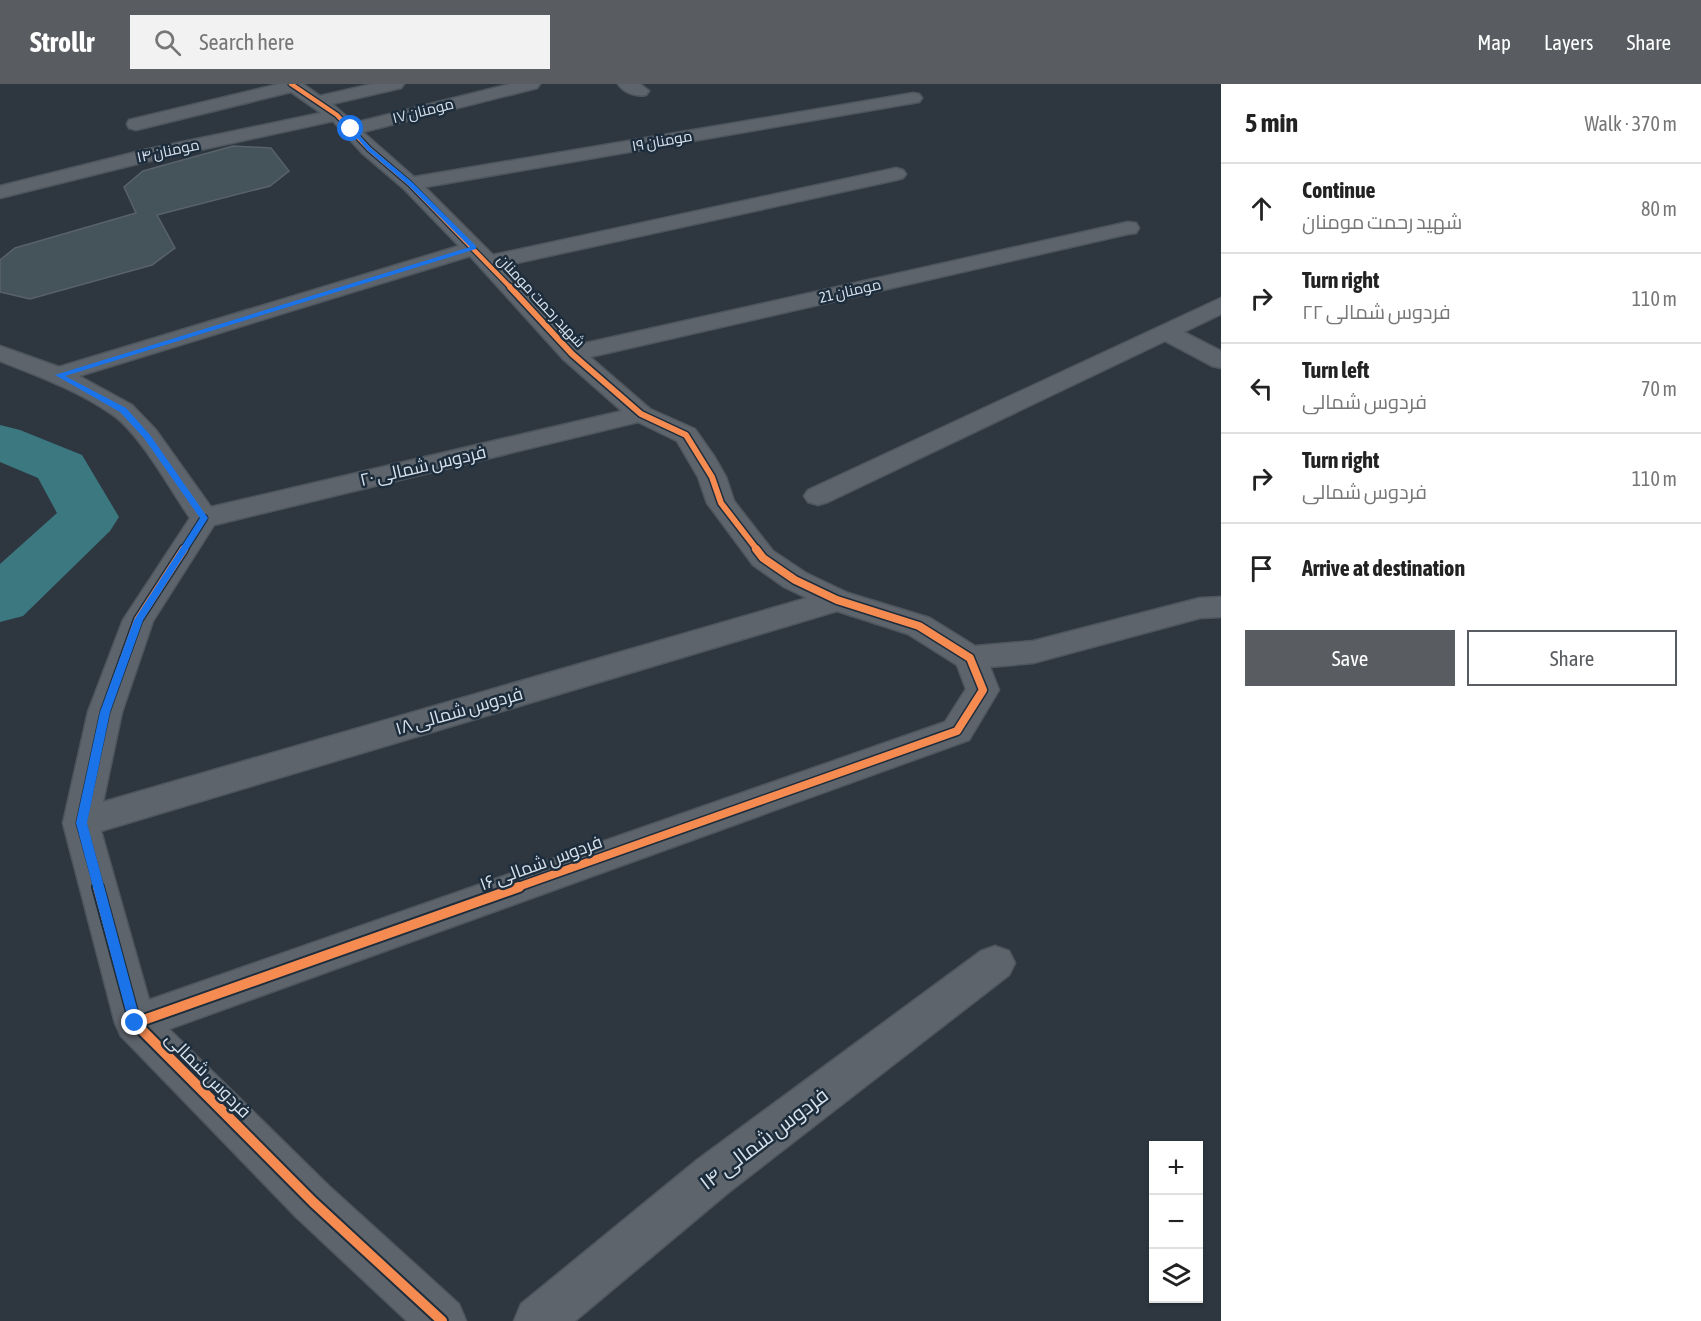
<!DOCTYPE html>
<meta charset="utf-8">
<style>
:root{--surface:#fff;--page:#f2f2f2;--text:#222;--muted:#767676;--line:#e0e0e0;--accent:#595d61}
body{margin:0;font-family:"Asap Condensed",Cairo,sans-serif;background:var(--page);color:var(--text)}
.controls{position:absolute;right:18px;bottom:18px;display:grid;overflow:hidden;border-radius:0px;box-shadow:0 2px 4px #0004}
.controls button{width:54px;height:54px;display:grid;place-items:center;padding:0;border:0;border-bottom:2px solid var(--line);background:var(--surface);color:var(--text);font:30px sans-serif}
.stop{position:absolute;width:18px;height:18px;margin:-14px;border:4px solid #1a73e8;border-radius:50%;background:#fff}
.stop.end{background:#1a73e8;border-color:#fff;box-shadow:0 2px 6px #0008}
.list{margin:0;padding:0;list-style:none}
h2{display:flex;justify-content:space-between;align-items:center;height:78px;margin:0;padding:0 24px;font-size:26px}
h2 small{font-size:20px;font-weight:400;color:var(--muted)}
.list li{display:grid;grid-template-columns:39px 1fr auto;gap:18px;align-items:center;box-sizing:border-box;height:90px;padding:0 24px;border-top:2px solid var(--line)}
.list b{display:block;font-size:22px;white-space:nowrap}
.list p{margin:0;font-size:20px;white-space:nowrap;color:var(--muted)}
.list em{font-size:20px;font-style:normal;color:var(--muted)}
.actions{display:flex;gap:12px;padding:18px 24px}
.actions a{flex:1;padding:14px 0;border:2px solid var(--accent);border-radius:0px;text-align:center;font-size:21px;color:var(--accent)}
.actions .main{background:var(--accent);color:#fff}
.icon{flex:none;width:33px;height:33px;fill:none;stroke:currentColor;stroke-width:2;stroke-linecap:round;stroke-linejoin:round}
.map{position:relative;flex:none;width:1221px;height:1237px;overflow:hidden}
header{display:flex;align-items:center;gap:36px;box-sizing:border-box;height:84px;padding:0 30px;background:var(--accent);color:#fff}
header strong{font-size:28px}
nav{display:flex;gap:33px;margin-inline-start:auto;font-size:21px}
.search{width:420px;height:54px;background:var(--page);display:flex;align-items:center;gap:15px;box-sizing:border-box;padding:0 21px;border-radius:0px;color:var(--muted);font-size:22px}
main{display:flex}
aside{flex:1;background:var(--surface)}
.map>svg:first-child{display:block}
</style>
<header>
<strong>Strollr</strong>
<div class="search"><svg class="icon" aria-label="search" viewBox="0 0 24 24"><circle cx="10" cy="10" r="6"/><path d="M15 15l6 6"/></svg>Search here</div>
<nav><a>Map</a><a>Layers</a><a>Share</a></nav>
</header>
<main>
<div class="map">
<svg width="1221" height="1237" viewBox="0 0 1221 1237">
<rect width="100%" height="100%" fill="#2e3740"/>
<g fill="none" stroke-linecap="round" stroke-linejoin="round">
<path fill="#3c7880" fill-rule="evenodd" d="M0,341L20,346L82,371L119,433L110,447L23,532L0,538V480L57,429L38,394L0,378Z"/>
</g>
<path fill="#45535b" stroke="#596269" stroke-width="1.5" d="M233,62L271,64L289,87L270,102L157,131L175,164L152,181L30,215L0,208V176L15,164L136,129L124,103L143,87Z"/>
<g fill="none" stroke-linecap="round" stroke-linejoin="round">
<g stroke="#4d555d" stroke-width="3">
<g id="minor">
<path d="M279,0H303L320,12L372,0H404L401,4L332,20L354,39L510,0H540L537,4L363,48L414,93L913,9L919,10L922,14L919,18L913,19L425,103L493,171L896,84L903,86L906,90L903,94L896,96L503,182L577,261L1128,138L1136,139L1139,144L1136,149L1128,150L590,273L650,325L695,345L714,372L726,393L734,417L773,467L806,489L848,509L930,534L975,562L1033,557L1200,514L1221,513V533L1200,534L1033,579L990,583L999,606L969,656L169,945L329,1102L459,1220L466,1237H407L297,1134L121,952L115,939L63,739L88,628L123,536L190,434C170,405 140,350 113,331C79,307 38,292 0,277V262L59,283L459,162L403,104L362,69L333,37L145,78L0,114V102L144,66L321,29L291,8L136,46L129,44L127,40L129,36ZM470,172L563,275L622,327L211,423L156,346L132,321L79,292ZM638,338L677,357L698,393L707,419L753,481L784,503L807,514L103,718L122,628L153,537L214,441ZM837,527L908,550L957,581L966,605L945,638L149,916L101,747Z"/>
<path d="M618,0H640L649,7L646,11C636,13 624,9 618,0Z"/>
<path d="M1221,214V230L1184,248L1221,267V284L1212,282L1165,257L828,418L818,421L808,418L804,412L808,406Z"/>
<path d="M995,862L1009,867L1015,879L1009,891L729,1108L575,1237H514L521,1220L697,1076L981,867Z"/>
</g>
</g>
<use href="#minor" fill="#5e646b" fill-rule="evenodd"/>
<g stroke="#1d2d3c" stroke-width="7">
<path id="cycleway-far3" d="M291,0L337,31L369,65L410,100L512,205"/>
</g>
<g stroke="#1d2d3c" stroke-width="9">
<g id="cycleway-far2">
<path d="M510,203L572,270L641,330L686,351L712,393L721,419L758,467"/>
<path d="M183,467L204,434"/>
</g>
</g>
<g stroke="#1d2d3c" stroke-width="11">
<g id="cycleway-far1">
<path d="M99,804L81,739L105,628L138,536L184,465"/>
<path d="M515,804L957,647L983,606L970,574L919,542L837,516L795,496L763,474L756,465"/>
</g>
</g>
<g stroke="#1d2d3c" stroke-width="14">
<g id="cycleway">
<path d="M98,803L135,939L313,1118L442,1237"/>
<path d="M135,939L519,803"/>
</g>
</g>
<use href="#cycleway-far3" stroke="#f68b52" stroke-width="4.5"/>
<use href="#cycleway-far2" stroke="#f68b52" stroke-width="6"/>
<use href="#cycleway-far1" stroke="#f68b52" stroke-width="8"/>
<use href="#cycleway" stroke="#f68b52" stroke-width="10"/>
</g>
<path fill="#1a73e8" d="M349,44H353L371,64L412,98L476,162V165L65,292L126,324L150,351L208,434L143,536L110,628L87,739L141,939L135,945L129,939L76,739L100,628L134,536L200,434L144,354L120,328L55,291L470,163L408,101L367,66Z"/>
<g text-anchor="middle" stroke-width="5" stroke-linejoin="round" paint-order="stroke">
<g font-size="15" fill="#d7e1eb" stroke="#1d2d3c">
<text transform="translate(423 27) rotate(-14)" y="5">مومنان ۱۷</text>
<text transform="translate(662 57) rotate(-10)" y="5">مومنان ۱۹</text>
<text transform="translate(168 67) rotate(-12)" y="5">مومنان ۱۴</text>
<text transform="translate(850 207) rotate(-13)" y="5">مومنان 21</text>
<text transform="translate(541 217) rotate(47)" y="5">شهید رحمت مومنان</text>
</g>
<g font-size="18" fill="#d7e1eb" stroke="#1d2d3c">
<text transform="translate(423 382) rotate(-13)" y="6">فردوس شمالی ۲۰</text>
<text transform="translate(459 627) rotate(-16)" y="6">فردوس شمالی ۱۸</text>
<text transform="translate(541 779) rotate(-20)" y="6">فردوس شمالی ۱۶</text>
<text transform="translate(208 991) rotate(45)" y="6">فردوس شمالی</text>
</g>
<g font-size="21" fill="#d7e1eb" stroke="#1d2d3c">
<text transform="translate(764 1055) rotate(-37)" y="7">فردوس شمالی ۱۴</text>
</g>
</g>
</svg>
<div class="controls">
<button>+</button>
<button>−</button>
<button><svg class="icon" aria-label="layers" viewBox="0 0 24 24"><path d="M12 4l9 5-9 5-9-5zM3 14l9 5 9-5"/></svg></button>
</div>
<div class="stop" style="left:351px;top:45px"></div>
<div class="stop end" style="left:135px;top:939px"></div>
</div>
<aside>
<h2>5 min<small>Walk · 370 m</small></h2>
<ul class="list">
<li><svg class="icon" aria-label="ahead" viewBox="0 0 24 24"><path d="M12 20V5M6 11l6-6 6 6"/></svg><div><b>Continue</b><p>شهید رحمت مومنان</p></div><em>80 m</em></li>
<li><svg class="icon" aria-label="right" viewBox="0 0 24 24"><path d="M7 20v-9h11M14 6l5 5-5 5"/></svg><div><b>Turn right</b><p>فردوس شمالی ۲۲</p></div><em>110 m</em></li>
<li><svg class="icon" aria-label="left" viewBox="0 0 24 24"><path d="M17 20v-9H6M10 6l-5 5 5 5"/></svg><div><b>Turn left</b><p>فردوس شمالی</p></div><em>70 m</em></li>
<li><svg class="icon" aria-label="right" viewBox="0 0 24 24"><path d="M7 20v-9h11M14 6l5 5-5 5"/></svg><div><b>Turn right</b><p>فردوس شمالی</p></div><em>110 m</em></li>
<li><svg class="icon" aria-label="arrive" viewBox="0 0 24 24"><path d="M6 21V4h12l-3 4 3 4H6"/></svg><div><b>Arrive at destination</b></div></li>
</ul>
<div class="actions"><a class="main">Save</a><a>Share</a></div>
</aside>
</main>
